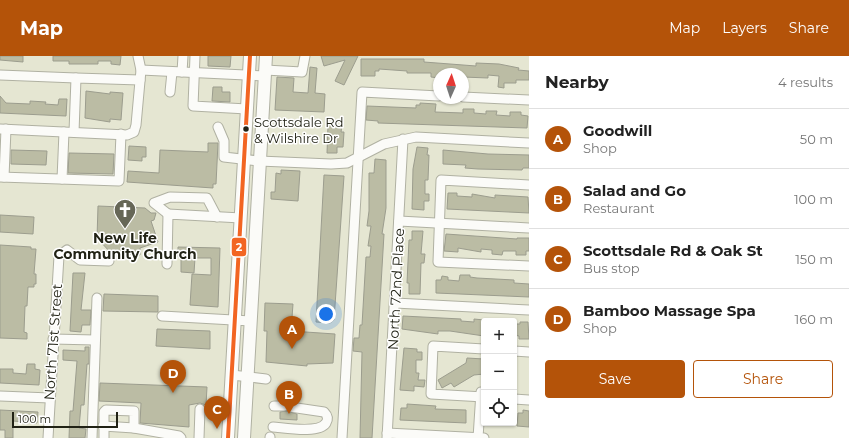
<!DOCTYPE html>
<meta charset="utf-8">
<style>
:root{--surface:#fff;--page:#f6f6f6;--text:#222;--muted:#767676;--line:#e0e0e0;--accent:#b45309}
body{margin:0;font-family:Montserrat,sans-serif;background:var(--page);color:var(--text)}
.controls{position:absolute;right:12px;bottom:12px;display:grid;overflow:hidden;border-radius:4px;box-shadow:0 1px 3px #0004}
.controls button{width:36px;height:36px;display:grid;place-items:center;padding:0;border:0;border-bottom:1px solid var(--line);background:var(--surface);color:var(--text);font:20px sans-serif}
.compass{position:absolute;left:433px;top:12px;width:36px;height:36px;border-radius:50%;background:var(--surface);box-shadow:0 1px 3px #0004;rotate:3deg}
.scale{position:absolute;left:12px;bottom:10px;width:106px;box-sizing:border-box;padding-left:4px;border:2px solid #212215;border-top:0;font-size:11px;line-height:14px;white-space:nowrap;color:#212215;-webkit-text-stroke:3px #fff;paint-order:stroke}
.you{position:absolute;left:326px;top:258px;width:14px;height:14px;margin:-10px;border:3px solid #fff;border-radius:50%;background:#1a73e8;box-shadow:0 0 0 6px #1a73e833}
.badge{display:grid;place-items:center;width:26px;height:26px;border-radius:50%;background:var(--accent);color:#fff;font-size:13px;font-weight:700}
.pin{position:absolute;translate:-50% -33px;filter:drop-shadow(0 1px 2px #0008)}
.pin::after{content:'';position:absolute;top:21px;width:14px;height:12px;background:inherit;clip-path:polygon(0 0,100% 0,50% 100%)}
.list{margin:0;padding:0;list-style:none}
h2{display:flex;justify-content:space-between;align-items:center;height:52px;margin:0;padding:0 16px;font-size:17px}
h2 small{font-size:13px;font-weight:400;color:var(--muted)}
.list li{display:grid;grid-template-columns:26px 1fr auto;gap:12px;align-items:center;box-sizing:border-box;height:60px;padding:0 16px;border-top:1px solid var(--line)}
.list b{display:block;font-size:15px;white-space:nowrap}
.list p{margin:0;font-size:13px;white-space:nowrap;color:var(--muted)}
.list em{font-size:13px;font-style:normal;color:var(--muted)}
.actions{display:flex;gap:8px;padding:12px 16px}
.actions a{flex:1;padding:9px 0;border:1px solid var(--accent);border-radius:4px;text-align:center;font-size:14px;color:var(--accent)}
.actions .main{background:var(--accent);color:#fff}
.icon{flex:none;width:22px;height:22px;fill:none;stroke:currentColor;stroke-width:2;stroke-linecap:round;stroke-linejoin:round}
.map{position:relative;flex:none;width:529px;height:382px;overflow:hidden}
header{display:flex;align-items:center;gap:24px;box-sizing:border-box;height:56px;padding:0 20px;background:var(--accent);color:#fff}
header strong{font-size:19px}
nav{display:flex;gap:22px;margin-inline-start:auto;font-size:14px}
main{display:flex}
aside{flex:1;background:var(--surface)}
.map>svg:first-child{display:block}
</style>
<header>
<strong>Map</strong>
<nav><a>Map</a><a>Layers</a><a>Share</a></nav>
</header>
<main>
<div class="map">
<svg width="529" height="382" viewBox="0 0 529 382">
<rect width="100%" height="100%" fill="#e5e6d2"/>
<g fill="#bbbca4" stroke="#9c9d8e">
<path d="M0,0H23V6L0,4Z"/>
<path d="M53,0H121L120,9L111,8V5H98V8H69V5H53Z"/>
<path d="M208,0H231L230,11L208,10Z"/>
<path d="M321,0H358L344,29L335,25L345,4L324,10Z"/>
<path d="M361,3H424V6L476,10V7L499,8L519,12L518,14L529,15V24H516V27H504V32L498,31L499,20L488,19V22L463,21V18H439V22L431,21V17H407V15L379,13V15H375V20H361Z"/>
<path d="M310,11L317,12L315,37L325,38L324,56L275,54L277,21L294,22L293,36L308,37Z"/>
<path d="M213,31H222V36H230V46L212,45Z"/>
<path d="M86,35L110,38V36L123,37L121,64L110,63V66L85,62Z"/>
<path d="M0,40L6,47L30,48V45L46,46L45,48L58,49L59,43H67L66,60L0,57Z"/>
<path d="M420,47L436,48L435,56L463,57V53H474V57L486,58V55H497L496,59L510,60V56H521V59L528,60L527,72L378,67V65L366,64L367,50L416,52V49H420Z"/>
<path d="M328,69L342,70L341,76H344L343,91H337V97H327Z"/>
<path d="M208,87H218L216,128H213V132L127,126L128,115L159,117L160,94L208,96Z"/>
<path d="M129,90L146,91V101H142V105L128,104Z"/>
<path d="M417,91L428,92L427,99H429L428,124H425V138H429V145H424V154L412,153L413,113Z"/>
<path d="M11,94L47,95L46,109L11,108Z"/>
<path d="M443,94L488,98L529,99V112H523L522,114L478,113L465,112L466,109L443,108Z"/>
<path d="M69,97L114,98L113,118L68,117Z"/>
<path d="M375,103L386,104V152L382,178H384L372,382H360L362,296L353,295L354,282H359L360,269H362L366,201H370L371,190H368L371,170H367L369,155V117H374Z"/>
<path d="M281,114L300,115L298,145L271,143V136H275L276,117L281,118Z"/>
<path d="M324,119L344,120L334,264L330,267L316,266Z"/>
<path d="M448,137H457V140L472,141V138L495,142V139L528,141L529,157L447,153Z"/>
<path d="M98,150L145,152L151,157H156L154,164L151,165L158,186L140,192V199L111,197L97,182Z"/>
<path d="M0,159L34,161L33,178L0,176Z"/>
<path d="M412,175H423L421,198H425L424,207H421L420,238H409V227H407L409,184H412Z"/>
<path d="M446,178L517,183V182H529V195H526V199H516V195H503L502,199L492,198V194L481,193V196L458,192V196L444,195Z"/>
<path d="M0,189L31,191V193H36L34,218H36V228H34V231H28L27,250H25L24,276L27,277V283L0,282Z"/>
<path d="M178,191L220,192L218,251L190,249L192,218L211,219V202H195L194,217L181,216V201H178Z"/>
<path d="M73,217H85L81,254H91L90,269H82L81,276L70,275Z"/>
<path d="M460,219H470V221L477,222L514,224V227L529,228V241L436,237V224H441L442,220L448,221V224L459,225Z"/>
<path d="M104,238L158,240V256L103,255Z"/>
<path d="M265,247L293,248L291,275L335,278L333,307L307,308V310L266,306L267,275H264Z"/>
<path d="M403,260L461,263V265L474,266V263L484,264V280L450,275H438V278L402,273Z"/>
<path d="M520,266H528L529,283H519V280L514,279V268H520Z"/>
<path d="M157,273L210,275V293L156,290Z"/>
<path d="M85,291H89V308H87L84,349H81L79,372L86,373L85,382H69L70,355H73L77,305L63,304V294L85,295Z"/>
<path d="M404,292L417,293V296H422V304H416V317H419L418,324H425L424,331L414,330V335L400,334Z"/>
<path d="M467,302L484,303V318L474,319L454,331L451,327L442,332L438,324L466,307Z"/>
<path d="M27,308H35V313L40,314L39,329L0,327V313H13V317L26,318Z"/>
<path d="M100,327L207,331L206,349L200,347L189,349V371L140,367L141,347L99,345Z"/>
<path d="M407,348L436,350L435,353L466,354V367L400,364L401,352H407Z"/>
<path d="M0,354L38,356L37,367L13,365V382H5V374H0Z"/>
<path d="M523,354L529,355V371L517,370L518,357H523Z"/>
<path d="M286,355L297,358V364L280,363V356Z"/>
</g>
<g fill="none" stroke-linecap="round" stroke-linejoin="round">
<g stroke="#b0b1a2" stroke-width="11">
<g id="minor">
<path d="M195,0L193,50L247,53"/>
<path d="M141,14L265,20"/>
<path d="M265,14L302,16L305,0"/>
<path d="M182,16L183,0"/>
<path d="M0,19L76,22"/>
<path d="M170,36L172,16"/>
<path d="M463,41L529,44"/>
<path d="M218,71L224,85V101L259,105L331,108L347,107L384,88L416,81L529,87"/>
<path d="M0,73L127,79L134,76L136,69L141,14L138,0"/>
<path d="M74,76L76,22L140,24"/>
<path d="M0,121L119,125L121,78"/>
<path d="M4,121L6,73"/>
<path d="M62,123L64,76"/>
<path d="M529,129L441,124L438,206L529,210"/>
<path d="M168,158L154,147L170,141L207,142L217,161"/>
<path d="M399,165L529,172"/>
<path d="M167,208L168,158L241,162"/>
<path d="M395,247L529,254"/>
<path d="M162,260L251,265"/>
<path d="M53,283L95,284"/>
<path d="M484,293L433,290L431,338L484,341"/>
<path d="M514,295L529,296"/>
<path d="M232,319L266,323"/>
<path d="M0,340L50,342"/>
<path d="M514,343L529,344"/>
<path d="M274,350H284"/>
<path d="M103,370L134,372L179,380L181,382"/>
<path d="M273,371C286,372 319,378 326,367C329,362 327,359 324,356L290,351"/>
<path d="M387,377L484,382"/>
<path d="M48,382L59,200L67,194L80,204L109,205"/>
<path d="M92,382L97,242"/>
<path d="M104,382V356L106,354L134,355V372"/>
<path d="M199,382L200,353"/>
<path d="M270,382V381"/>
<path d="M342,382L362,36L439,40"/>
<path d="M387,382L403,83"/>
<path d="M478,382L481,336"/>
</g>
</g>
<g stroke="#b0b1a2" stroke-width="14">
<g id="major">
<path d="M228,382L250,0"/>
<path d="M244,382L266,0"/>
</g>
</g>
<use href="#minor" stroke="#fbfbf8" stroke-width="9"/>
<use href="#major" stroke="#fbfbf8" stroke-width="12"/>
<g stroke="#fff" stroke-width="7">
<path id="bus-1" d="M228,382L250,0"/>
</g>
<use href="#bus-1" stroke="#f26522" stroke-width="4"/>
</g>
<defs>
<g id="church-pin" transform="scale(1.15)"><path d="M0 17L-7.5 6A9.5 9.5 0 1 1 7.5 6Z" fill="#666757" stroke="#fff"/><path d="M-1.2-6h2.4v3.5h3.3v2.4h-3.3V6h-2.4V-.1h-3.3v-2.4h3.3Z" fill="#fff"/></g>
</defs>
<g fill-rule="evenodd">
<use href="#church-pin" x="125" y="154"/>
</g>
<circle fill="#212215" stroke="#fff" stroke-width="1.5" cx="246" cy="73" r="3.5"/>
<g text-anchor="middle" stroke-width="3" stroke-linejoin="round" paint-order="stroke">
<g font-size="13" fill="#212215" stroke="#fff" text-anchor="start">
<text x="254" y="71">Scottsdale Rd<tspan x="254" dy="16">&amp; Wilshire Dr</tspan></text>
</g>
<g font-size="14" font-weight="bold" fill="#212215" stroke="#fff">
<text x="125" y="187">New Life<tspan x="125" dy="16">Community Church</tspan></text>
</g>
<g font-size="14" fill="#212215" stroke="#fff">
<text transform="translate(396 233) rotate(-87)" y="5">North 72nd Place</text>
<text transform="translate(53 286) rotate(-86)" y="5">North 71st Street</text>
</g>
</g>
<rect stroke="#fff" stroke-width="1.5" x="231" y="181" width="16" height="20" rx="4" fill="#f26522"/>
<g font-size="11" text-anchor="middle" font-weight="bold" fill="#fff">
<text x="239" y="195">2</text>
</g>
</svg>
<div class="controls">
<button>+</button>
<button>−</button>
<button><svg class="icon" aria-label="locate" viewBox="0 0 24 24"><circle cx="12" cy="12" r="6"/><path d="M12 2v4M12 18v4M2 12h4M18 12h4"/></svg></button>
</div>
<svg class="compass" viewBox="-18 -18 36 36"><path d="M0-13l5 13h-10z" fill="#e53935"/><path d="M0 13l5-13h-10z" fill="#767676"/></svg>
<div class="scale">100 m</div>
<div class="you"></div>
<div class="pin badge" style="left:292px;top:293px">A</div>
<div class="pin badge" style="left:289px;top:358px">B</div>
<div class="pin badge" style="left:217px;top:373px">C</div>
<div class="pin badge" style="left:173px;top:337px">D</div>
</div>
<aside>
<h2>Nearby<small>4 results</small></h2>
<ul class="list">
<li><span class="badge">A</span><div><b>Goodwill</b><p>Shop</p></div><em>50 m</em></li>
<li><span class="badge">B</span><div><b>Salad and Go</b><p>Restaurant</p></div><em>100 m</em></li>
<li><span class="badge">C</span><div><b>Scottsdale Rd &amp; Oak St</b><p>Bus stop</p></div><em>150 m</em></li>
<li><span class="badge">D</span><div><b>Bamboo Massage Spa</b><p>Shop</p></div><em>160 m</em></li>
</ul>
<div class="actions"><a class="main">Save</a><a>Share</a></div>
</aside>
</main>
